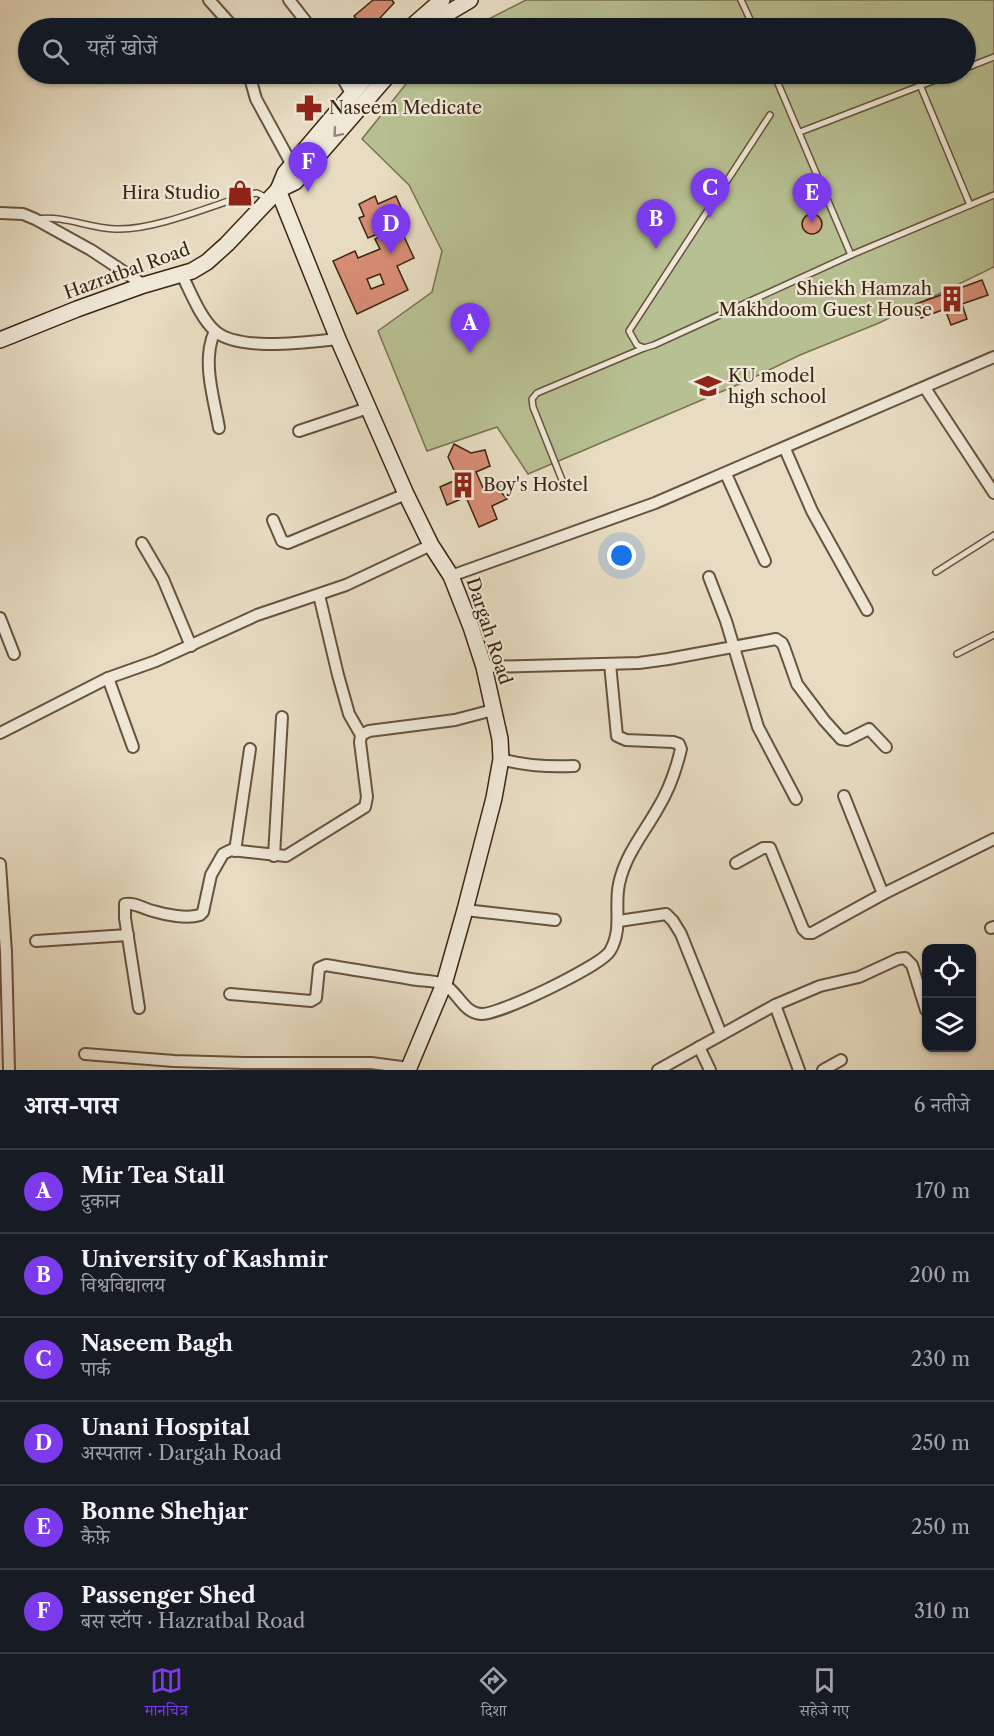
<!DOCTYPE html>
<html lang="hi">
<meta charset="utf-8">
<style>
:root{--surface:#171b24;--page:#242831;--text:#f1f3f6;--muted:#9ea1a6;--line:#363941;--accent:#7c3aed}
body{margin:0;font-family:"Libre Caslon Text","Noto Serif Devanagari",serif;background:var(--page);color:var(--text)}
.controls{position:absolute;right:18px;bottom:18px;display:grid;overflow:hidden;border-radius:12px;box-shadow:0 2px 4px #0004}
.controls button{width:54px;height:54px;display:grid;place-items:center;padding:0;border:0;border-bottom:2px solid var(--line);background:var(--surface);color:var(--text);font:30px sans-serif}
.you{position:absolute;left:622px;top:556px;width:21px;height:21px;margin:-15px;border:4px solid #fff;border-radius:50%;background:#1a73e8;box-shadow:0 0 0 9px #1a73e833}
.badge{display:grid;place-items:center;width:39px;height:39px;border-radius:50%;background:var(--accent);color:#fff;font-size:20px;font-weight:700}
.pin{position:absolute;translate:-50% -50px;filter:drop-shadow(0 2px 3px #0008)}
.pin::after{content:'';position:absolute;top:32px;width:21px;height:18px;background:inherit;clip-path:polygon(0 0,100% 0,50% 100%)}
.list{margin:0;padding:0;list-style:none}
h2{display:flex;justify-content:space-between;align-items:center;height:78px;margin:0;padding:0 24px;font-size:26px}
h2 small{font-size:20px;font-weight:400;color:var(--muted)}
.list li{display:grid;grid-template-columns:39px 1fr auto;gap:18px;align-items:center;box-sizing:border-box;height:84px;padding:0 24px;border-top:2px solid var(--line)}
.list b{display:block;font-size:22px;white-space:nowrap}
.list p{margin:0;font-size:20px;white-space:nowrap;color:var(--muted)}
.list em{font-size:20px;font-style:normal;color:var(--muted)}
.icon{flex:none;width:33px;height:33px;fill:none;stroke:currentColor;stroke-width:2;stroke-linecap:round;stroke-linejoin:round}
.map{position:relative;flex:none;width:994px;height:1070px;overflow:hidden}
.search{position:absolute;background:var(--surface);box-shadow:0 2px 4px #0004;left:18px;right:18px;top:18px;height:66px;display:flex;align-items:center;gap:15px;box-sizing:border-box;padding:0 21px;border-radius:33px;color:var(--muted);font-size:22px}
.sheet{height:582px;background:var(--surface)}
nav{display:flex;justify-content:space-around;align-items:center;box-sizing:border-box;height:84px;border-top:2px solid var(--line);background:var(--surface);font-size:16px;color:var(--muted)}
nav a{display:grid;justify-items:center;gap:3px}
nav .on{color:var(--accent)}
.map>svg:first-child{display:block}
</style>
<div class="map">
<svg width="994" height="1070" viewBox="0 0 994 1070">
<rect width="100%" height="100%" fill="#e7dcc1"/>
<filter id="stains"><feTurbulence type="fractalNoise" baseFrequency=".00333" numOctaves="4"/><feColorMatrix values="0 0 0 0 .2 0 0 0 0 .09 0 0 0 0 .02 0 0 0 .5 -.17"/></filter>
<radialGradient id="worn" r=".72"><stop offset=".6" stop-color="#630" stop-opacity="0"/><stop offset="1" stop-color="#630" stop-opacity=".3"/></radialGradient>
<path fill="#b7c092" stroke="#7a7252" stroke-width="1.5" d="M526,0H994V267L879,323L800,355L744,382L528,474L497,427L427,451L378,331L432,292L442,251L409,185L362,139L414,74H966V28H471Z"/>
<g fill="#d78d75" stroke="#3c2512" stroke-width="1.5" fill-rule="evenodd">
<path d="M373,0H392L394,3L379,19L386,28H364L354,16Z"/>
<path d="M375,196L378,204L396,196L407,221L389,229L390,232L400,228L414,258L397,266L408,290L357,314L333,261L355,251L358,258L380,249L375,239L383,235L382,232L368,238L359,218L364,216L359,204ZM380,274L384,284L371,289L367,279Z"/>
<circle cx="812" cy="224" r="10"/>
<path d="M982,280L988,295L962,304L967,319L951,325L945,309L921,318L916,304Z"/>
<path d="M454,444L471,453L485,450L490,466L476,472L484,490L500,483L501,492L507,499L492,506L497,519L479,527L466,497L447,505L440,487L458,479L448,457Z"/>
</g>
<g fill="none" stroke-linecap="round" stroke-linejoin="round">
<g stroke="#67533e" stroke-width="8">
<g id="lane">
<path d="M741,0L754,28"/>
<path d="M966,68L994,57"/>
<path d="M774,74L851,255"/>
<path d="M920,85L970,205"/>
<path d="M770,115L629,331L637,345L644,348L654,345L851,255L994,195"/>
<path d="M800,132L951,74"/>
<path d="M37,219C64,215 88,228 115,229C152,231 212,206 249,194L257,193L269,199"/>
<path d="M564,485L533,407L532,399L537,393L644,348"/>
<path d="M936,572L994,535"/>
<path d="M957,654L994,635"/>
</g>
</g>
<g stroke="#67533e" stroke-width="14">
<g id="street">
<path d="M209,0L234,28"/>
<path d="M289,0L311,28"/>
<path d="M249,74L256,99L292,165"/>
<path d="M340,74L351,93"/>
<path d="M0,213L23,214L35,219L91,250L144,285"/>
<path d="M182,275C191,293 200,317 215,331C239,352 308,342 338,339"/>
<path d="M215,331C201,360 214,398 219,428"/>
<path d="M925,388L994,493"/>
<path d="M299,431L368,408"/>
<path d="M785,449L812,511L867,610"/>
<path d="M726,474L765,561"/>
<path d="M273,520L282,541L288,543L406,494"/>
<path d="M142,543L163,579L191,646"/>
<path d="M451,576L655,503L994,357"/>
<path d="M709,577L726,621L758,727L796,799"/>
<path d="M0,618L14,654"/>
<path d="M484,667L639,663L668,659L776,639L782,643L784,647L797,684L824,720L841,739L847,740L869,729L886,747"/>
<path d="M108,678L133,747"/>
<path d="M0,733L108,678L156,661L257,615L346,585L431,545"/>
<path d="M361,735L369,731L455,720L493,710"/>
<path d="M501,759C525,766 549,767 574,766"/>
<path d="M844,796L883,894"/>
<path d="M235,851L250,749"/>
<path d="M274,856L282,717"/>
<path d="M736,863L763,848H770L803,929L807,933H812L883,894L994,839"/>
<path d="M0,864L6,952L9,1070"/>
<path d="M465,910L555,920"/>
<path d="M619,921L666,914L673,921L681,934L721,1034"/>
<path d="M991,928L994,927"/>
<path d="M36,941L128,935"/>
<path d="M230,994L311,1001L316,998L319,968L326,965C354,970 383,974 411,979C421,981 434,980 443,984C457,990 463,1013 481,1014C499,1015 601,966 610,951C623,929 614,907 619,884C625,855 644,833 658,808C669,790 676,770 681,749L679,744L673,742L626,740L617,736L610,664"/>
<path d="M775,1005L799,1070"/>
<path d="M139,1008L125,918V904C134,902 144,909 153,911C166,915 187,919 200,915L203,912L211,875L223,854L231,850L286,856L365,807L367,797L360,742L361,735L349,714L338,675L319,595"/>
<path d="M699,1047L710,1070"/>
<path d="M85,1054L174,1061L244,1063H371L409,1068"/>
<path d="M658,1070L775,1005L820,986L859,977L898,959L905,958L912,965L926,1010"/>
<path d="M823,1070L841,1060"/>
</g>
</g>
<g stroke="#3c2512" stroke-width="18">
<g id="secondary">
<path d="M410,28L442,0"/>
<path d="M429,28L448,13L470,0"/>
<path d="M278,190L338,339L406,494L431,545L451,576L471,627L484,667L500,739L501,759L494,798L465,910L444,984L408,1070"/>
<path d="M278,190L285,173L369,74"/>
<path d="M0,340L77,309L144,285L192,271L207,262L227,244L278,190L295,182L389,74"/>
</g>
</g>
<use href="#lane" stroke="#efe8d7" stroke-width="5"/>
<use href="#street" stroke="#efe8d7" stroke-width="10"/>
<use href="#secondary" stroke="#efe8d7" stroke-width="15"/>
</g>
<defs><path id="oneway-chevron" d="M-2-3.5L2.5 0L-2 3.5" fill="none" stroke-width="1.6" stroke-linecap="round" stroke-linejoin="round" transform="scale(1.5)"/></defs>
<use stroke="#968674" href="#oneway-chevron" transform="translate(337 133) rotate(131)"/>
<defs>
<g id="pharmacy-bare" transform="scale(2.07)"><path d="M-2-6h4v4h4v4h-4v4h-4v-4h-4v-4h4Z" fill="#8f2418" stroke="#efe8d7" stroke-width="2.5" paint-order="stroke"/></g>
<g id="shop-bare" transform="scale(2.07)"><path d="M-5-2.5h2.3a2.7 3.5 0 0 1 5.4 0H5L5.5 6h-11ZM-1.5-2.5h3a1.5 2.3 0 0 0-3 0Z" fill="#8f2418" stroke="#efe8d7" stroke-width="2.5" paint-order="stroke"/></g>
<g id="building-bare" transform="scale(2.07)"><path d="M-4-6H4V6H1V3H-1V6H-4ZM-2.5-4.3h1.7v1.8h-1.7ZM.8-4.3h1.7v1.8H.8ZM-2.5-1h1.7V.8h-1.7ZM.8-1h1.7V.8H.8Z" fill="#8f2418" stroke="#efe8d7" stroke-width="2.5" paint-order="stroke"/></g>
<g id="school-bare" transform="scale(2.07)"><path d="M0-5L7-2L0 1L-7-2ZM-4 1L0 2.5L4 1V4Q0 6-4 4Z" fill="#8f2418" stroke="#efe8d7" stroke-width="2.5" paint-order="stroke"/></g>
</defs>
<g fill-rule="evenodd">
<use href="#pharmacy-bare" x="309" y="108"/>
<use href="#shop-bare" x="240" y="193"/>
<use href="#building-bare" x="952" y="299"/>
<use href="#school-bare" x="708" y="386"/>
<use href="#building-bare" x="463" y="485"/>
</g>
<g text-anchor="middle" stroke-width="4.5" stroke-linejoin="round" paint-order="stroke">
<g font-size="18" fill="#3c2512" stroke="#efe8d7" text-anchor="start">
<text x="329" y="114">Naseem Medicate</text>
<text x="220" y="199" text-anchor="end">Hira Studio</text>
<text x="932" y="295" text-anchor="end">Shiekh Hamzah<tspan x="932" dy="21">Makhdoom Guest House</tspan></text>
<text x="728" y="382">KU model<tspan x="728" dy="21">high school</tspan></text>
<text x="483" y="491">Boy's Hostel</text>
</g>
<g font-size="18" fill="#3c2512" stroke="#efe8d7">
<text transform="translate(127 271) rotate(-20)" y="6">Hazratbal Road</text>
<text transform="translate(489 631) rotate(72)" y="6">Dargah Road</text>
</g>
</g>
<rect width="100%" height="100%" filter="url(#stains)"/>
<rect width="100%" height="100%" fill="url(#worn)"/>
</svg>
<div class="controls">
<button><svg class="icon" aria-label="locate" viewBox="0 0 24 24"><circle cx="12" cy="12" r="6"/><path d="M12 2v4M12 18v4M2 12h4M18 12h4"/></svg></button>
<button><svg class="icon" aria-label="layers" viewBox="0 0 24 24"><path d="M12 4l9 5-9 5-9-5zM3 14l9 5 9-5"/></svg></button>
</div>
<div class="you"></div>
<div class="pin badge" style="left:470px;top:353px">A</div>
<div class="pin badge" style="left:656px;top:249px">B</div>
<div class="pin badge" style="left:710px;top:218px">C</div>
<div class="pin badge" style="left:391px;top:254px">D</div>
<div class="pin badge" style="left:812px;top:223px">E</div>
<div class="pin badge" style="left:308px;top:192px">F</div>
<div class="search"><svg class="icon" aria-label="search" viewBox="0 0 24 24"><circle cx="10" cy="10" r="6"/><path d="M15 15l6 6"/></svg>यहाँ खोजें</div>
</div>
<section class="sheet">
<h2>आस-पास<small>6 नतीजे</small></h2>
<ul class="list">
<li><span class="badge">A</span><div><b>Mir Tea Stall</b><p>दुकान</p></div><em>170 m</em></li>
<li><span class="badge">B</span><div><b>University of Kashmir</b><p>विश्वविद्यालय</p></div><em>200 m</em></li>
<li><span class="badge">C</span><div><b>Naseem Bagh</b><p>पार्क</p></div><em>230 m</em></li>
<li><span class="badge">D</span><div><b>Unani Hospital</b><p>अस्पताल · Dargah Road</p></div><em>250 m</em></li>
<li><span class="badge">E</span><div><b>Bonne Shehjar</b><p>कैफ़े</p></div><em>250 m</em></li>
<li><span class="badge">F</span><div><b>Passenger Shed</b><p>बस स्टॉप · Hazratbal Road</p></div><em>310 m</em></li>
</ul>
</section>
<nav>
<a class="on"><svg class="icon" aria-label="map" viewBox="0 0 24 24"><path d="M3 6l6-2 6 2 6-2v14l-6 2-6-2-6 2zM9 4v14M15 6v14"/></svg>मानचित्र</a>
<a><svg class="icon" aria-label="directions" viewBox="0 0 24 24"><path d="M12 3l9 9-9 9-9-9zM9 14v-3h6M13 9l2 2-2 2"/></svg>दिशा</a>
<a><svg class="icon" aria-label="saved" viewBox="0 0 24 24"><path d="M7 4h10v16l-5-4-5 4z"/></svg>सहेजे गए</a>
</nav>
